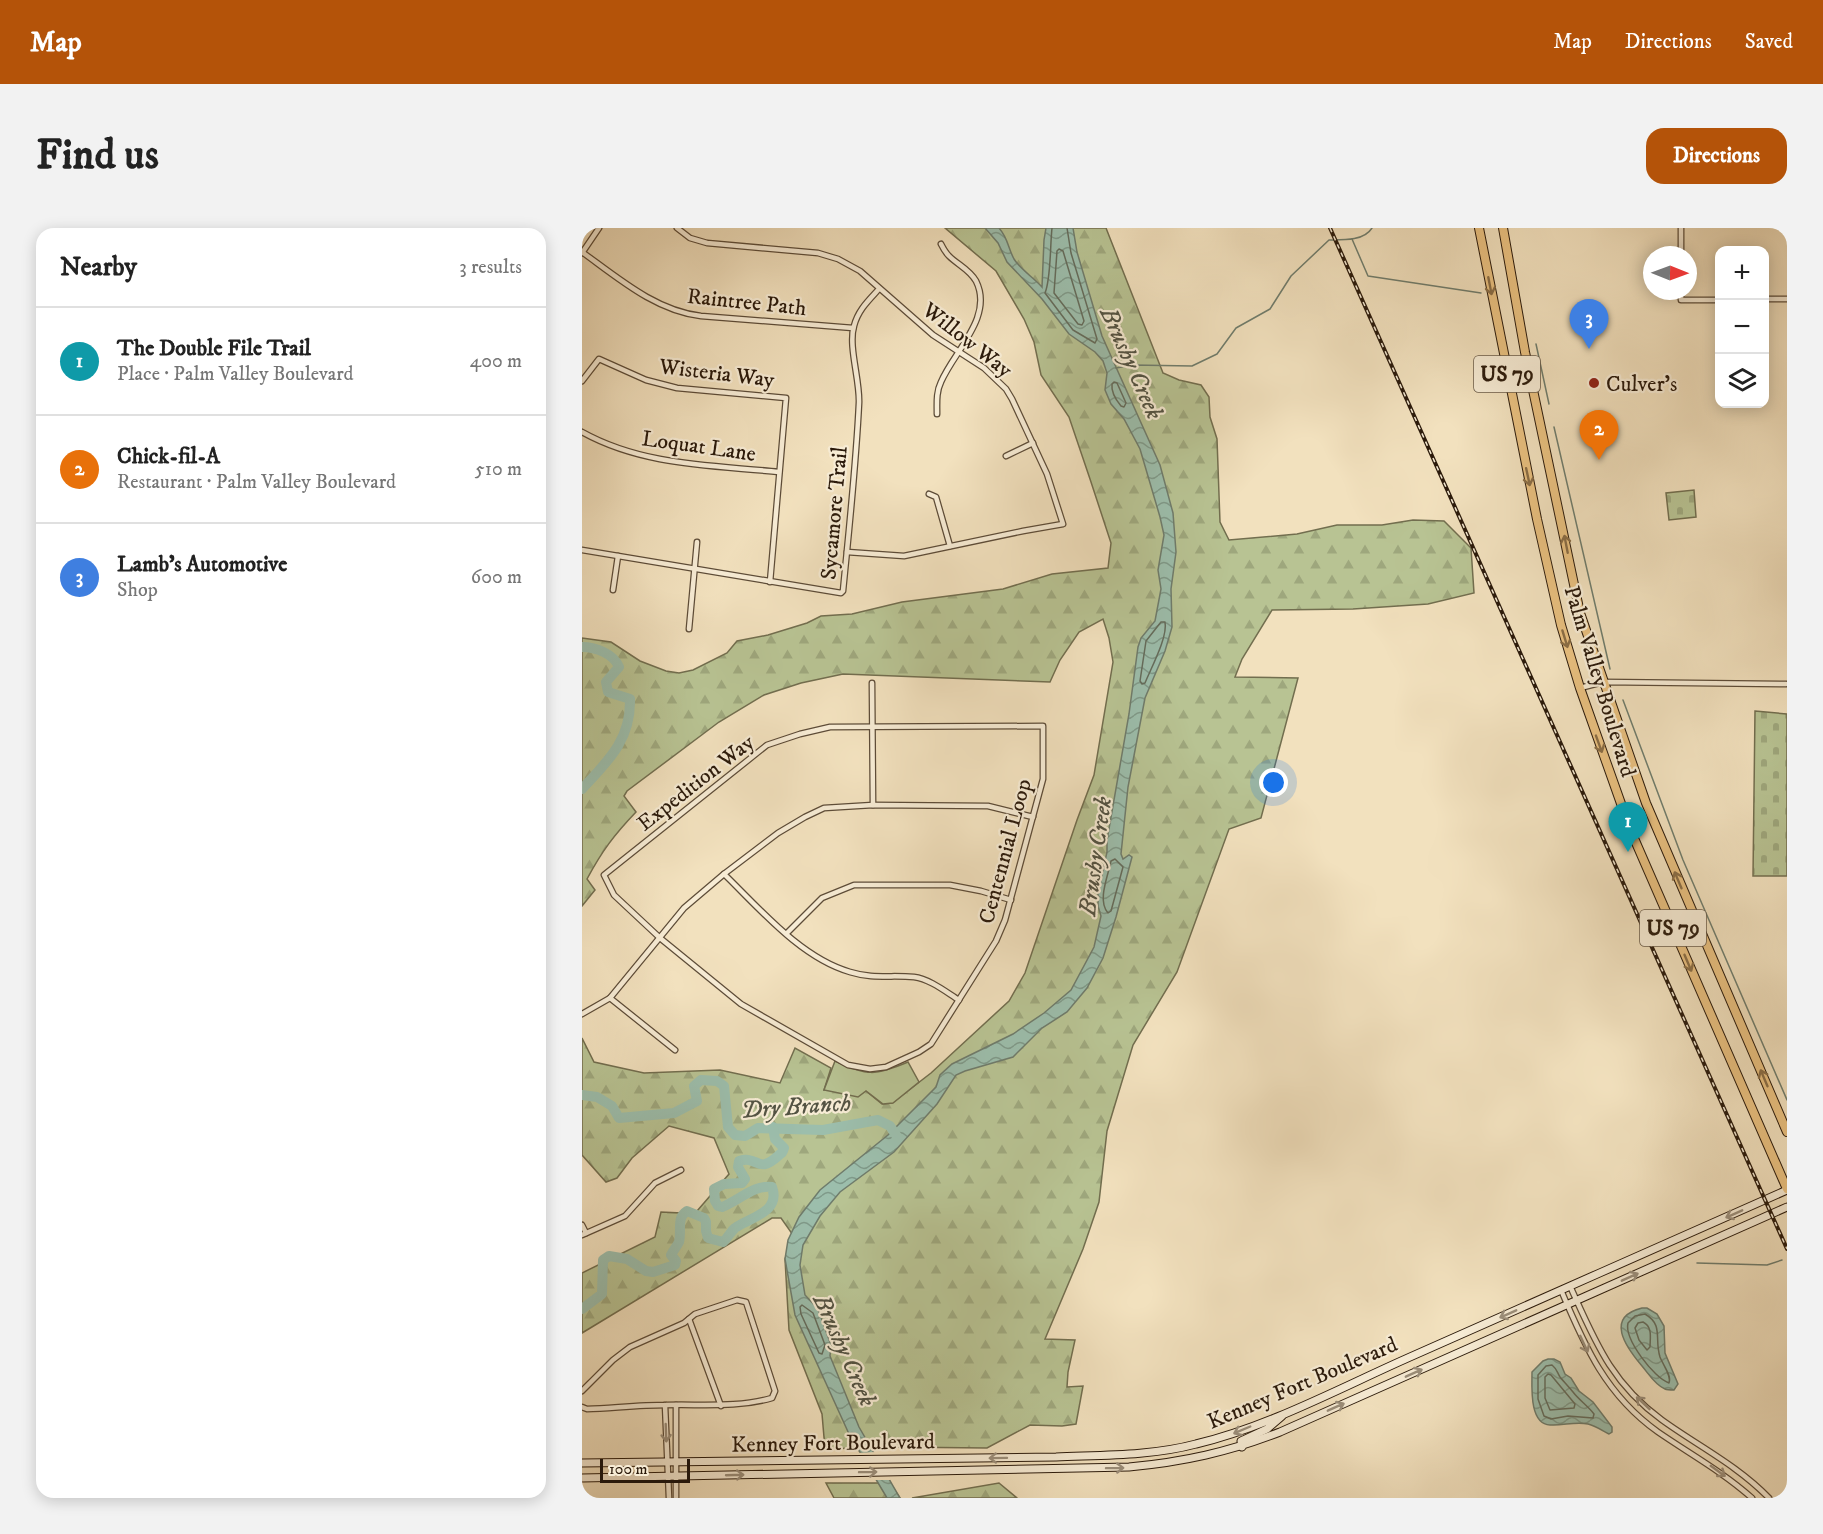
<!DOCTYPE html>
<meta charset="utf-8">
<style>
:root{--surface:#fff;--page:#f2f2f2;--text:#222;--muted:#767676;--line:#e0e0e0;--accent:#b45309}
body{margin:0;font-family:"IM FELL DW Pica",serif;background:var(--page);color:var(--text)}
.controls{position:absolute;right:18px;top:18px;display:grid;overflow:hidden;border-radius:12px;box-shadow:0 3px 15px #0003}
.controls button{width:54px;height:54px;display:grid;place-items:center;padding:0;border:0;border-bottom:2px solid var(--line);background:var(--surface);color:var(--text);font:30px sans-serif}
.compass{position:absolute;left:1061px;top:18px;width:54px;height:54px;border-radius:50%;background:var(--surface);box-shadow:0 3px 15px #0003;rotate:91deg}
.scale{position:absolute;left:18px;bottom:15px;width:90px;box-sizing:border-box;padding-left:6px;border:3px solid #2b1a0b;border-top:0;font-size:16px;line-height:21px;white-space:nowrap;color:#2b1a0b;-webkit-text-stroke:4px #f7ecd5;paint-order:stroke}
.you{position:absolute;left:692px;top:555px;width:21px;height:21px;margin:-15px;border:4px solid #fff;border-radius:50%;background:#1a73e8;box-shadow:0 0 0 9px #1a73e833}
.badge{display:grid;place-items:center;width:39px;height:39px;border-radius:50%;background:var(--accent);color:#fff;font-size:20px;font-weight:700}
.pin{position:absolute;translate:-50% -50px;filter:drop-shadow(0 2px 3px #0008)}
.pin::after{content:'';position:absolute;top:32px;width:21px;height:18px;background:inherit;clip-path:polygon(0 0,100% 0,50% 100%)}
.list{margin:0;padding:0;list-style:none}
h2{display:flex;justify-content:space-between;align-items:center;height:78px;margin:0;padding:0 24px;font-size:26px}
h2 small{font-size:20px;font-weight:400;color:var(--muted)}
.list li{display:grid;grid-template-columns:39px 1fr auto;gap:18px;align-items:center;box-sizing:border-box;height:108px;padding:0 24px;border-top:2px solid var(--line)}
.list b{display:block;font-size:22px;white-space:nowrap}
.list p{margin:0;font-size:20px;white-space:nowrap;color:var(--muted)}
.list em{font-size:20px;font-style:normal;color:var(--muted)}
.icon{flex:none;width:33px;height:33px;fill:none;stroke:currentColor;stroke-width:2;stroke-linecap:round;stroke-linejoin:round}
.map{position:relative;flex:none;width:1205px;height:1270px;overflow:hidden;border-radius:18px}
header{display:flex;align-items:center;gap:36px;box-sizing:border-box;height:84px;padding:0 30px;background:var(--accent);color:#fff}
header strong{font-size:28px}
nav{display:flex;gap:33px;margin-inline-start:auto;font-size:21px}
.intro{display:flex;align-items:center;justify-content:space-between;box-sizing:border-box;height:144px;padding:0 36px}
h1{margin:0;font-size:42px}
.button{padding:15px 27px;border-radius:18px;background:var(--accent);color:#fff;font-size:21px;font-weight:700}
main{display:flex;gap:36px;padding:0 36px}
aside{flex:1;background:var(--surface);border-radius:18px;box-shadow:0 3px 15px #0003}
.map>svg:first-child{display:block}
</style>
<header>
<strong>Map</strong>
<nav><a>Map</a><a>Directions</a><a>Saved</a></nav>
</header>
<div class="intro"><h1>Find us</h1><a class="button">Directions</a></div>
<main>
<aside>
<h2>Nearby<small>3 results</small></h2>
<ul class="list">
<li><span class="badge" style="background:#0f9aa8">1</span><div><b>The Double File Trail</b><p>Place · Palm Valley Boulevard</p></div><em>400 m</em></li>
<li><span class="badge" style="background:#e8710a">2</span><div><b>Chick-fil-A</b><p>Restaurant · Palm Valley Boulevard</p></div><em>510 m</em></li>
<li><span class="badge" style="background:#3f7fe0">3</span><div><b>Lamb's Automotive</b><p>Shop</p></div><em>600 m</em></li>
</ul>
</aside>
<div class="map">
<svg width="1205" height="1270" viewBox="0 0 1205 1270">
<defs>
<pattern id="forest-firs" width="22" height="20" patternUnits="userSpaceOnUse" patternTransform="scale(1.5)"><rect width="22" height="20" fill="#b8c393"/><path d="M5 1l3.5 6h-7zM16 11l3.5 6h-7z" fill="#9ea77d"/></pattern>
<pattern id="cemetery-stones" width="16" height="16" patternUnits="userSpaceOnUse" patternTransform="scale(1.5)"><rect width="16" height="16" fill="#b8c393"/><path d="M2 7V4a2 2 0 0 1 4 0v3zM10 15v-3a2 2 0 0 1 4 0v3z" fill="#9ea77d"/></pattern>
<pattern id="water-waves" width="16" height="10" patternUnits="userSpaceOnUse" patternTransform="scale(1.5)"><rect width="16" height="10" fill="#9cbeac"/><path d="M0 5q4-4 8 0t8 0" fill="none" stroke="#7f9a8a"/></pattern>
</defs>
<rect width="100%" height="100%" fill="#f2e1be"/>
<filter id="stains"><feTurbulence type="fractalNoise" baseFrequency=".00333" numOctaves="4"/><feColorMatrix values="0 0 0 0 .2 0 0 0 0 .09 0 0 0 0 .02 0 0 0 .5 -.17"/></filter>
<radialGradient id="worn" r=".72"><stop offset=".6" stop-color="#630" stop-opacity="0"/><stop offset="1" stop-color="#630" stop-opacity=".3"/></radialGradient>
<g fill="url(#forest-firs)" stroke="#726e4f" stroke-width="1.5">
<path d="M363,0H524L581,145L597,152L619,157L627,169L628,189L635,211L638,294L647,312L715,306L755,297H800L831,292L862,293L889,320L892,365L846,376L771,381L690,382L660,431L653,449L716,450L679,590L647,601L595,744L551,817L525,903L517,974L501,1021L463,1111L493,1112L486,1144L485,1159L501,1158L494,1196L480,1198L448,1197L405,1220L309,1219L243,1221L240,1186L207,1102L203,1031L211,1007L199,990H190L0,1105V1045L73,1009L79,984L100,985L115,983L147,946L132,910L87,898L50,930L35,950L24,954L0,927V810L12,834L62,845L138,842L198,855L213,820L249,840L242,862L284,863L300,876L310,875L349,845L427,773L443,745L495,592L512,547L531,434L527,410L521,391L497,404L478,432L468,454L261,446L219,455L182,467L137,494L45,563L42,568L54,584C32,607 20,623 5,651L13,662L0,678V410L29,414L58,433L84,443L97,445L111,442L145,425L155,413L186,407L225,395L239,388L270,386L320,374L421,361L470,346L526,340L529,315L508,251L487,189L459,147L452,114L442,91L414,43Z"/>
<path d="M244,1255H308L318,1270H252Z"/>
<path d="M417,1255L435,1270H330Z"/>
</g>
<g fill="url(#cemetery-stones)" stroke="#726e4f" stroke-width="1.5">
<path d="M1112,262L1114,289L1087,292L1084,265Z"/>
<path d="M1173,483L1205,486V648H1171Z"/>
</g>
<path fill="#b8c393" stroke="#726e4f" stroke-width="1.5" d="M253,833C285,848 293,848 326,834L337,854L311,875L301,876L284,863L276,869L242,862Z"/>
<g fill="url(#water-waves)" stroke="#6f7c6c" stroke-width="1.5">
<path d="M403,0H417C426,10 426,20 432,31C438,41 452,50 460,59L462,12L464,0H491L495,24L520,108L578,237L591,285L594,324L589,361L590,399L583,423L563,470L546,559L539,626L541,631L547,627L550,629L534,689L521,730L505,760L485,784L460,800L431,829L383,843L374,847L355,876L312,924L258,964L238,988L221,1017L218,1037L223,1067L236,1081L249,1117L248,1128L277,1199L318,1270H305L267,1206L213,1087L203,1031L206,1012L217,989L238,962L306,907L354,859L358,847L370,836L431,806L462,785L489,762L512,719L519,688L516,678V665L525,624V612L547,486L556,419L559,410L573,393L579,361L576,342L582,307L578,289L558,221L542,191L529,176L523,162L525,145L521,133L513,124L487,106L460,71L425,34L416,15Z"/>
<path d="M1060,1080H1065L1075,1086L1082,1098L1083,1125L1096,1156L1092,1162C1090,1162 1085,1162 1083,1161C1073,1157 1066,1145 1060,1138C1043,1118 1023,1089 1060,1080Z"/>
<path d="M966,1131H972L978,1134L983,1146L989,1150L997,1163L1011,1174L1030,1199V1204L1027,1206C1021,1203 1014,1198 1006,1196C993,1193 981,1198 968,1197C947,1196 950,1159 950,1144L961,1133Z"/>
</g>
<path fill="#f2e1be" d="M294,1224L309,1252H291L275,1225Z"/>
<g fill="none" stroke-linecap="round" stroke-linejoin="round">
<g stroke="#646c5c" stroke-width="1.5">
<path d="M470,0C468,18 469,51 463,65L491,102L513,115L515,111L489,25L485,0"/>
<path d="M477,21L481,23L502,93L500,97L496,96L472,65L475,23Z"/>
<path d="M532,154L535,155L544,175L542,179L539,178C534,172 529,164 530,156Z"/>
<path d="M579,394H583C586,409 569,440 563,455L560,456L558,453L564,413Z"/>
<path d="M533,631L541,639L529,683L526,685C515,673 526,648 529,633Z"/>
<path d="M220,1077L231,1085L243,1117L240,1126L237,1125L219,1086L218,1079Z"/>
<path d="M1063,1086C1082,1097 1072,1111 1078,1129C1081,1137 1090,1148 1087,1155C1072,1150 1042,1111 1046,1095L1053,1088Z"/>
<path d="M1061,1094C1071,1099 1068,1110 1068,1119L1065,1122L1057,1112L1053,1100L1056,1095Z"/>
<path d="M970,1137C975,1141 975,1144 978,1149C982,1154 987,1159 991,1164C997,1172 1006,1178 1012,1186L1011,1190L986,1188L969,1191L962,1188L956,1171V1147L964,1138Z"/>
<path d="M966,1146L969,1147L993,1176L992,1180L968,1182L963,1170V1149Z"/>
</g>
<g stroke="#6f7c6c" stroke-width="1.5">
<path d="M770,11L786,48L899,65"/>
<path d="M954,116L967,176"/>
<path d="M534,140L551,137L610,138L635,126L654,100L688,81L709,48L747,12C761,12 782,13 790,0"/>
<path d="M972,199L1028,441"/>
<path d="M1041,472L1101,632L1205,872"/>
<path d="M1115,1035L1185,1037L1200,1032"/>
</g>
<g stroke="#9cbeac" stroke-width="10">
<path d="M0,419C14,419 32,426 37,439L24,454L26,464L48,471C49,512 26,533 0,561"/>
<path d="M0,867L15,869L30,878L37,890L92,885L115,873L112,858L119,852L135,853L142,858L146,899L153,907L163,908L176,900L241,902L296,892L308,898L316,910"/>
<path d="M0,1081L20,1066L21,1032L27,1028L45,1031L64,1043L71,1044L93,1037L94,1033L89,1027C91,1023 95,1018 97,1014C100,1002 94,990 105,983L122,990L124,994V1003L126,1010L141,1014C146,1010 148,1004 153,1000C169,989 199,984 190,959C173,956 156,973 140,979L136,978L133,973L132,961L142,956L160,955L163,951L156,939L157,933C177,927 175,947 196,928C202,922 199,928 202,920L193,911L191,899"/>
</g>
<g stroke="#5d4c38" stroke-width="7">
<g id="street">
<path d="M95,0L108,10L125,15L236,25L256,31L278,43L351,107L402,140L424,161L430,171L465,246L481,296L441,303L322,328L265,324"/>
<path d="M0,24C36,50 74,83 119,88L271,100"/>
<path d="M0,25L17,0"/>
<path d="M1099,27V0"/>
<path d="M1099,63V72H1138"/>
<path d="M1182,71H1205"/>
<path d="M0,153L17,131L64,152L95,160L204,170L188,354"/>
<path d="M355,186C355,175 354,164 359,154C372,123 412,89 394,53C387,41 376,37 367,28C364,25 361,20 359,16"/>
<path d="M0,204C61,238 130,237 197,244"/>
<path d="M424,228L451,215"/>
<path d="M347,266L354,269L368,318"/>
<path d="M0,322L259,365L261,363C267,301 274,238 277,175C278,152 266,118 272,98C276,82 287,72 297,61"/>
<path d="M31,362L36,328"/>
<path d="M107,401L115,314"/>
<path d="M290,455L291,577"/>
<path d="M998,460L1021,454L1204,456"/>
<path d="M461,498V551L423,692L414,713L349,816L337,824L304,839L288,841L266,837L159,776L78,710L32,667L22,647L185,517L218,506L248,499Z"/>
<path d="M142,646C178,681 219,730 268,744C290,751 310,747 332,749C348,751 364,764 377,772"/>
<path d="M205,705L240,670L272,657H368L399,663L429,672"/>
<path d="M28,770L93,822"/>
<path d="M0,786L28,770L102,680L142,646L196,605L223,589L242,580L291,577L406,578L451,589"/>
<path d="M0,997L4,1005"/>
<path d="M0,1007L43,988L73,955L99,942"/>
<path d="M988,1058C1013,1113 1029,1155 1080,1192C1116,1218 1155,1237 1187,1270"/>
<path d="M979,1062C1003,1119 1024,1167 1076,1204C1108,1226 1141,1244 1170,1270"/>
<path d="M107,1091L139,1178"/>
<path d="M0,1163L31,1132L48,1119L102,1095L113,1086L155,1072L164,1074L165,1077L193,1163L190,1170C155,1180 120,1176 84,1177C58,1177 31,1180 5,1181L0,1179"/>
<path d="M83,1177L87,1270"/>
<path d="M94,1270V1177"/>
</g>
</g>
<g stroke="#2b1a0b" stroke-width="9">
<g id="secondary">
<path d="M660,1219L659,1213L685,1201L700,1188"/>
<path d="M0,1235L474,1229C521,1227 569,1228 614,1216C686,1199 760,1159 828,1129C954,1073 1079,1018 1205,962"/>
<path d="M0,1250L547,1239C601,1234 647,1224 698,1204L1205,979"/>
</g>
</g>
<g stroke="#2b1a0b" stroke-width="10">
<g id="highway">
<path d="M897,0L955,291L979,397L998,460L1048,601L1205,961"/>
<path d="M921,0L943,124L998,385L1064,575L1205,904"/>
</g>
</g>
<use href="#street" stroke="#f7ecd5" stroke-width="4.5"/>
<use href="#secondary" stroke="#f7ecd5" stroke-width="7"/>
<use href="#highway" stroke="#e9c07f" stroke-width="8"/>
<g stroke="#2b1a0b" stroke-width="4">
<path id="rail" d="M748,0L1205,1021"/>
</g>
<use href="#rail" stroke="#f7ecd5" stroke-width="1.5" stroke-dasharray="4.5" stroke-linecap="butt"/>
</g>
<defs><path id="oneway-shaft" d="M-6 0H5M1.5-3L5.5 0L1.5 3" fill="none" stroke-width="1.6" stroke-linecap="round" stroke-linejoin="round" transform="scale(1.5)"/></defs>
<g stroke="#8a6d45">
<use href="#oneway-shaft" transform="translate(908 58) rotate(79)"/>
<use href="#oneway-shaft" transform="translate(946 249) rotate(78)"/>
<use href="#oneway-shaft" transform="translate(984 316) rotate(-101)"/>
<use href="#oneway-shaft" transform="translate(983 411) rotate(73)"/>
<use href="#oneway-shaft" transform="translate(1017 516) rotate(70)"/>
<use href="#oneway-shaft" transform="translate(1096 652) rotate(-113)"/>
<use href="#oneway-shaft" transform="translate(1106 735) rotate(67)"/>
<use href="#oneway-shaft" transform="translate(1182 850) rotate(-113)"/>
</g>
<g stroke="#9b8e7a">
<use href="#oneway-shaft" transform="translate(1152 986) rotate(156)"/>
<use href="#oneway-shaft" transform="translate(1048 1049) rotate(-24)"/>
<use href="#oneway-shaft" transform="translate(926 1086) rotate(156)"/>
<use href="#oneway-shaft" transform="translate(1002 1116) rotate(65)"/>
<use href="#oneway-shaft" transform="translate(832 1145) rotate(-24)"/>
<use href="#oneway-shaft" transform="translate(1061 1175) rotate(-137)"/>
<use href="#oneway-shaft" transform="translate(754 1179) rotate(-24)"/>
<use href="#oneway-shaft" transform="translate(660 1202) rotate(157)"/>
<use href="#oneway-shaft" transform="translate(84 1205) rotate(88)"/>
<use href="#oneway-shaft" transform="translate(416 1230) rotate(179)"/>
<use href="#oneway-shaft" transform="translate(533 1240) rotate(-1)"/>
<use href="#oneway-shaft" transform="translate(1136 1243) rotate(36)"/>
<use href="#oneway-shaft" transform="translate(286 1244) rotate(-1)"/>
<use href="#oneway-shaft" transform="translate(153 1247) rotate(-2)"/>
</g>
<circle fill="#8f2418" stroke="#f7ecd5" stroke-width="2" cx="1012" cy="155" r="6"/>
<g text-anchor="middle" stroke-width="4.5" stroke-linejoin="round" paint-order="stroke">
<g fill="#f7ecd5" stroke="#685948" stroke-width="1.5">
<rect x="892" y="128" width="66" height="36" rx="4.5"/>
<rect x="1058" y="682" width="66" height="36" rx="4.5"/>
</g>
<g font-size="21" font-weight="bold" fill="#2b1a0b">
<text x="925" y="153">US 79</text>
<text x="1091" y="707">US 79</text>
</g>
<g font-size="22" fill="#2b1a0b" stroke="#f7ecd5">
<text transform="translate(165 73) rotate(6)" y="8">Raintree Path</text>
<text transform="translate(386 111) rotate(38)" y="8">Willow Way</text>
<text transform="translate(135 144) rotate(7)" y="8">Wisteria Way</text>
<text transform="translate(117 217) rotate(8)" y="8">Loquat Lane</text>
<text transform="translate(251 285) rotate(-85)" y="8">Sycamore Trail</text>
<text transform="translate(1019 453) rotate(73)" y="8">Palm Valley Boulevard</text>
<text transform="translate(113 554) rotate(-38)" y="8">Expedition Way</text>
<text transform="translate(422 623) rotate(-75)" y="8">Centennial Loop</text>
<text transform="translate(720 1154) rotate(-23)" y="8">Kenney Fort Boulevard</text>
<text transform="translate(251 1214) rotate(-1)" y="8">Kenney Fort Boulevard</text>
</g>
<g font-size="22" fill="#2b1a0b" stroke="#f7ecd5" text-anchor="start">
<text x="1024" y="163">Culver's</text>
</g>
<g font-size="24" font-style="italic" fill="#535343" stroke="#f7ecd5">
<text transform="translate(550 135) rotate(66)" y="8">Brushy Creek</text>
<text transform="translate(513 628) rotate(-82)" y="8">Brushy Creek</text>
<text transform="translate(214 878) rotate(-4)" y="8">Dry Branch</text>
<text transform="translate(263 1122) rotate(66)" y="8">Brushy Creek</text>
</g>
</g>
<rect width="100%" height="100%" filter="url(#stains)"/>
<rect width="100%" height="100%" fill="url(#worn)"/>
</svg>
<div class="controls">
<button>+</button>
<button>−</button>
<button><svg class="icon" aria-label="layers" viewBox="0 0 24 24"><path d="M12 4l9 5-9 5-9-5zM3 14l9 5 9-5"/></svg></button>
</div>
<svg class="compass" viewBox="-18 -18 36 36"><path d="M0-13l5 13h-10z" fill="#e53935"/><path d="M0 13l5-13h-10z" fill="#767676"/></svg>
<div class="scale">100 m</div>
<div class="you"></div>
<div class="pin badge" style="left:1046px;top:624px;background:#0f9aa8">1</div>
<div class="pin badge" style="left:1017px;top:232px;background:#e8710a">2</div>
<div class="pin badge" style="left:1007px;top:121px;background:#3f7fe0">3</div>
</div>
</main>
